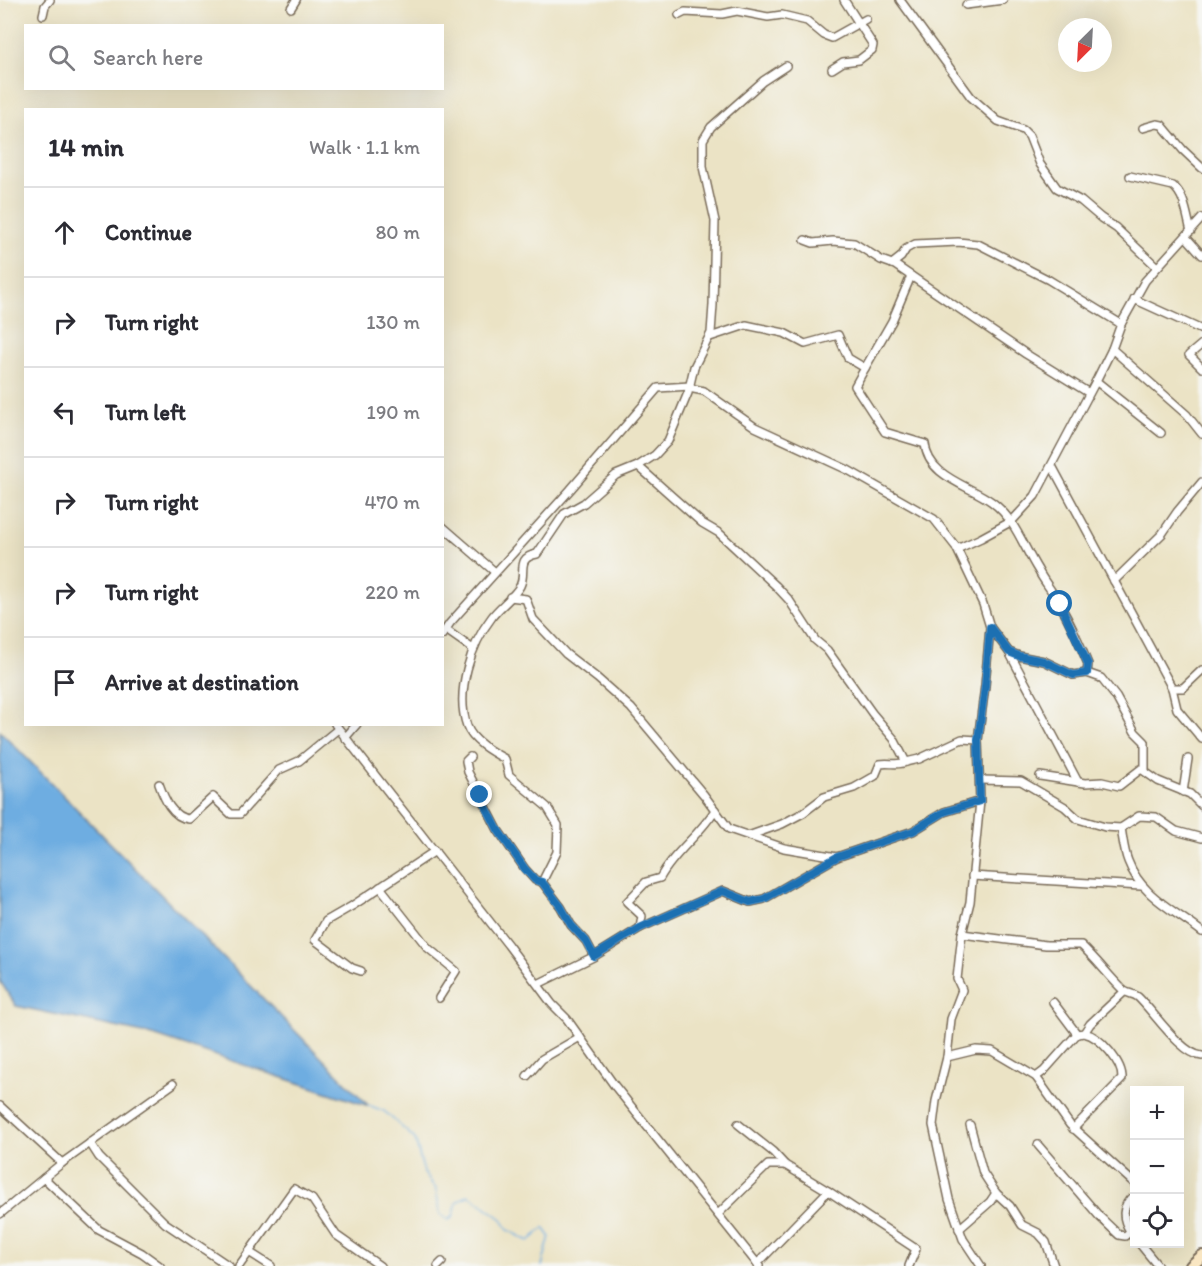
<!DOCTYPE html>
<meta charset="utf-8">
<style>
:root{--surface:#fff;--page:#f2f2f3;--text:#2b2b33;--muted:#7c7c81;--line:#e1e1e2}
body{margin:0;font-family:Itim,sans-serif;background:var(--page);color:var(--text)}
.controls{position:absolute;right:18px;bottom:18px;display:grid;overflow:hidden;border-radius:0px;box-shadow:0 6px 24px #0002}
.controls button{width:54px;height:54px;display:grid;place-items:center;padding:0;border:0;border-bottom:2px solid var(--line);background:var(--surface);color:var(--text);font:30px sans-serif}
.compass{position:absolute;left:1058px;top:18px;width:54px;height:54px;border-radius:50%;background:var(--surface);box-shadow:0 6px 24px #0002;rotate:204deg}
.stop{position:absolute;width:18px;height:18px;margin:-14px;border:4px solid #1f6fb2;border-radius:50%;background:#fff}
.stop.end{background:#1f6fb2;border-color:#fff;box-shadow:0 2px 6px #0008}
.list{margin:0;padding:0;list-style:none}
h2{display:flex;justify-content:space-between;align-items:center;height:78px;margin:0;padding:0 24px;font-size:26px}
h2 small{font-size:20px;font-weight:400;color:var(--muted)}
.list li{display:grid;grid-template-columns:39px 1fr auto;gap:18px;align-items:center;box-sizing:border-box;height:90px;padding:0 24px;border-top:2px solid var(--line)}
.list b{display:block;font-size:22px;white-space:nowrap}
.list em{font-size:20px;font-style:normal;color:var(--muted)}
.icon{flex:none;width:33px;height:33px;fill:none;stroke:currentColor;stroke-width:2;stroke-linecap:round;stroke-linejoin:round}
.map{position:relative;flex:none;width:1202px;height:1266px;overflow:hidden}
.search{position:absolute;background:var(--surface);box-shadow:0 6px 24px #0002;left:24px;top:24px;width:420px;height:66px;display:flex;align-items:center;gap:15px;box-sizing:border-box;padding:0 21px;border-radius:0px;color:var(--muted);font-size:22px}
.panel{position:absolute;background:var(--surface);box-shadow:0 6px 24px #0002;left:24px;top:108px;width:420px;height:618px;border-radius:0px}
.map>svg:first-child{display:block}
</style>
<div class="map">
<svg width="1202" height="1266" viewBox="0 0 1202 1266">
<rect width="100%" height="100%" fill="#f6f6f2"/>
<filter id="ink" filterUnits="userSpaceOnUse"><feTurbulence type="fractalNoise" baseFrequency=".0167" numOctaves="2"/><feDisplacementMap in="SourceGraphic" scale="12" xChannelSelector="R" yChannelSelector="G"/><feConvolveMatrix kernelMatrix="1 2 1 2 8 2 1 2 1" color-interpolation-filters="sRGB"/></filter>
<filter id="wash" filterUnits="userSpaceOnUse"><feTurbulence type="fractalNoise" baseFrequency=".008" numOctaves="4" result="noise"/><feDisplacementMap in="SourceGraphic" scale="24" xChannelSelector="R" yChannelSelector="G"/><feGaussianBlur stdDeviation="1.35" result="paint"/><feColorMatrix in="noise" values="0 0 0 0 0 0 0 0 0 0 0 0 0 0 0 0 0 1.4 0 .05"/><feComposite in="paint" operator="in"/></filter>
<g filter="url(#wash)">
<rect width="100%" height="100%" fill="#ebe3c5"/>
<path fill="#6eade1" stroke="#546c80" stroke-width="1.5" d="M0,731L369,1106L153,1035L16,1006L0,981Z"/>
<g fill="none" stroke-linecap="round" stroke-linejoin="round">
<path stroke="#6eade1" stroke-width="1.5" d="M368,1105L384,1111L415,1139L424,1173L436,1189L440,1214L448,1220L453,1217L457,1202L469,1195L502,1219L508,1230L529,1241L544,1228L550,1236L542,1266"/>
</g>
</g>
<g filter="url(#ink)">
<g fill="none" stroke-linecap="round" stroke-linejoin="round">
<g stroke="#796b58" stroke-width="10">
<g id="street">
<path d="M900,0L971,97L998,121L1023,130L1029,136L1040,164L1057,188L1081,201L1101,218L1116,228L1157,267"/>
<path d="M966,5L1003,0"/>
<path d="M291,8L296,0"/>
<path d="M43,15L45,6L50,0"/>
<path d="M679,15L685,12L722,14L737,11L768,17L782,15L807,21L824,35L832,38L866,19"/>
<path d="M832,69L843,62L859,60L872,50L873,45L844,0"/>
<path d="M1143,128L1157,124L1162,125L1183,150L1202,168"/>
<path d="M1130,176L1173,186C1185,195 1187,217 1191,231"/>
<path d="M1186,237L1202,255"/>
<path d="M805,240L813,243L833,241L854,243L881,260L895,265L1026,354L1089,393"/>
<path d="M892,264L901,257L906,249L915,244L958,242L978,244L1049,280L1121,324"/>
<path d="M1134,299L1202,330"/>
<path d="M710,337L746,325L784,333L805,344L838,335L848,358L865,368L855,386L885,432L925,444C928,477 969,485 992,502C1015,519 1023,546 1038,570C1044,582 1054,593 1060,605C1071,624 1080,644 1088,664L1087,673"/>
<path d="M1202,344L1189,355L1202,368"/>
<path d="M1112,349L1187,415L1202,434"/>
<path d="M865,368L892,321L911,276"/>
<path d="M1096,381L1161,433"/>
<path d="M689,388L704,391L755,427L848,470L934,519L956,547L983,604L990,627L985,686L978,740L980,801L970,902L962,934L957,979L962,990L951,1019L947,1057L936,1101L933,1125L949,1199L963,1239L981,1266"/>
<path d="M638,466L702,523L719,533L776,586L789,600L815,640L827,650L872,713L894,739L906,762L919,759L962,739L978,740"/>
<path d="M1052,466L1172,688L1177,709L1202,739"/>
<path d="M442,526L495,572"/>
<path d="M957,549L981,538L1012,521L1035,496L1097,379L1112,349L1121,324L1145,281L1202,218"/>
<path d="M1114,581L1162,534L1177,512L1202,482"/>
<path d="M510,597L526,599L533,619L566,654L597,678L631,708L704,795L729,829L784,848L837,857L913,831L944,812L980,801"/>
<path d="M990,627L1009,652L1019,656L1044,661L1073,675L1087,673L1101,678L1116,697L1135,732L1145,742V771"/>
<path d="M446,630L473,649"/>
<path d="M442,635L450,623L570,490L658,388L690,386"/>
<path d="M1009,652L1078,782"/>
<path d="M1172,688H1183L1202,670"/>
<path d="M335,724L508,945L552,1004L567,1019L614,1085L759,1266"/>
<path d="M345,738L357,724"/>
<path d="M470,757L466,761L468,772L498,830L525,869L535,880L542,882L561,907L571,925L586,941L594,956"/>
<path d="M1040,776L1085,783L1102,782L1119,786L1141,769L1158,781L1190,794L1202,806"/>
<path d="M980,780L1021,781L1065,807L1078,819L1105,827L1121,828L1139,816L1156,817L1176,831L1202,838"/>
<path d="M159,784C164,798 172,818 189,819L213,797L231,814H240L279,770L299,761L338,729"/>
<path d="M1183,792L1188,759"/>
<path d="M1121,828C1123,839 1124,851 1128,861C1141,896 1174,910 1202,932"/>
<path d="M751,835L782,824L803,813L824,797L854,788L875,776L880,764C889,762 897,766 906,762"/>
<path d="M972,876L1141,886"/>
<path d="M542,882L557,852L558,825L547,807L509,775L505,759C492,752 472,741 467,726C455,692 471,644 492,617C499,607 515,596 520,586C527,572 515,558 537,554L564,514L584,503L616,475L638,466L655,455L668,441L688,393L694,367L711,333L713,305L715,221L703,167V140L711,127L763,81L786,66"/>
<path d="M380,887L428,948L456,971L439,998"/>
<path d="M640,928L723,891L750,902L764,899L837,857"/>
<path d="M962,934L1046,945H1081C1096,959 1108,975 1122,989C1126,994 1133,993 1138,997C1154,1012 1181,1054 1202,1056"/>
<path d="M361,971L352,968L315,940L326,921L352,906L435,851"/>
<path d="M538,984L593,957L640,928L642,916L627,902L646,882L660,878C674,852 699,836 715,810"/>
<path d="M1053,1002L1077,1034"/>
<path d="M947,1057L976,1050L992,1051L1036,1077L1070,1125L1134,1183"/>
<path d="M527,1076L542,1059L580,1037"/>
<path d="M1036,1077L1044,1071L1077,1034L1084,1033L1090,1024L1124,992"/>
<path d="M0,1106L62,1163"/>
<path d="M738,1124L773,1152L785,1165"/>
<path d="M1073,1129L1122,1079C1123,1063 1100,1036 1084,1033"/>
<path d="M90,1143L99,1157L165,1223L229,1266"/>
<path d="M1038,1145L1099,1216L1119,1235L1125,1236L1134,1228"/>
<path d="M44,1178L99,1230L142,1253L160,1266"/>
<path d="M996,1193L1010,1206L1022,1225L1038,1233L1046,1242L1054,1266"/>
<path d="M1130,1199C1119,1212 1125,1225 1134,1237"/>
<path d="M0,1214L62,1163L173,1084"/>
<path d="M718,1214L768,1165H785L828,1191"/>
<path d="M959,1229L990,1202L996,1193L983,1173L970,1125"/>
<path d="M1140,1244L1158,1266"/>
<path d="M249,1252L271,1266"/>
<path d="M757,1264L828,1191L916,1249L909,1266"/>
<path d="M239,1266L294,1189L312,1199L336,1235L380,1266"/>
<path d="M438,1266L442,1262"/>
</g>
</g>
<g stroke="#796b58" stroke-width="14">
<path id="secondary" d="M1191,1266L1202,1256"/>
</g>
<use href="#street" stroke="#fff" stroke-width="7"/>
<use href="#secondary" stroke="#fae7c3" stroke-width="10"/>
</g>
</g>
<g fill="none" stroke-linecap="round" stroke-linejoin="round" filter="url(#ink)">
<path stroke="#1f6fb2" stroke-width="8" d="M480,795L498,830L525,869L535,880L542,882L561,907L571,925L586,941L594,956L640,928L723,891L750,902L764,899L837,857L913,831L944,812L980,801L978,740L985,686L990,627L1009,652L1019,656L1044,661L1073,675L1087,673L1088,664L1060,604"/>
</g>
</svg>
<div class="controls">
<button>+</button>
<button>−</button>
<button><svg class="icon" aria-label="locate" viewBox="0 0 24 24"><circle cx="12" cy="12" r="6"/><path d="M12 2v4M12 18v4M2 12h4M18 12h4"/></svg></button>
</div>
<svg class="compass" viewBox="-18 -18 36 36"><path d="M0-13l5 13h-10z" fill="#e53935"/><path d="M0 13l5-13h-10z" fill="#7c7c81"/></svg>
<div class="stop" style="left:1060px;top:604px"></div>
<div class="stop end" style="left:480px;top:795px"></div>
<div class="search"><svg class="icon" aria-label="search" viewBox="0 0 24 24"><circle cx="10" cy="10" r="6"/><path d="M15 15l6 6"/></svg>Search here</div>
<section class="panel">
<h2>14 min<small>Walk · 1.1 km</small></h2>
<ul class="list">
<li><svg class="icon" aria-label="ahead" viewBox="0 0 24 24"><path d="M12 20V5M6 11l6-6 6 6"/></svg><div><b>Continue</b></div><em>80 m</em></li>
<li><svg class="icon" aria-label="right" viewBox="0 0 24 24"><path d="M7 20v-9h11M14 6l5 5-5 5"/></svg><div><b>Turn right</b></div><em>130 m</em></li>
<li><svg class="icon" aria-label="left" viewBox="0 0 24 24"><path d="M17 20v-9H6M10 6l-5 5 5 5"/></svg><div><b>Turn left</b></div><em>190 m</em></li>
<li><svg class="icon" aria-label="right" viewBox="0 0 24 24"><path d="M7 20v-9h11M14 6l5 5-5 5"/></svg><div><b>Turn right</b></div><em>470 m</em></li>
<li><svg class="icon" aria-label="right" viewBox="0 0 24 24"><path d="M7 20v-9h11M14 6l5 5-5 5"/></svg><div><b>Turn right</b></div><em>220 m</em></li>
<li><svg class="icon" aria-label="arrive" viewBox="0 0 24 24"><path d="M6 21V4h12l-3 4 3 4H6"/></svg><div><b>Arrive at destination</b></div></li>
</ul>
</section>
</div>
